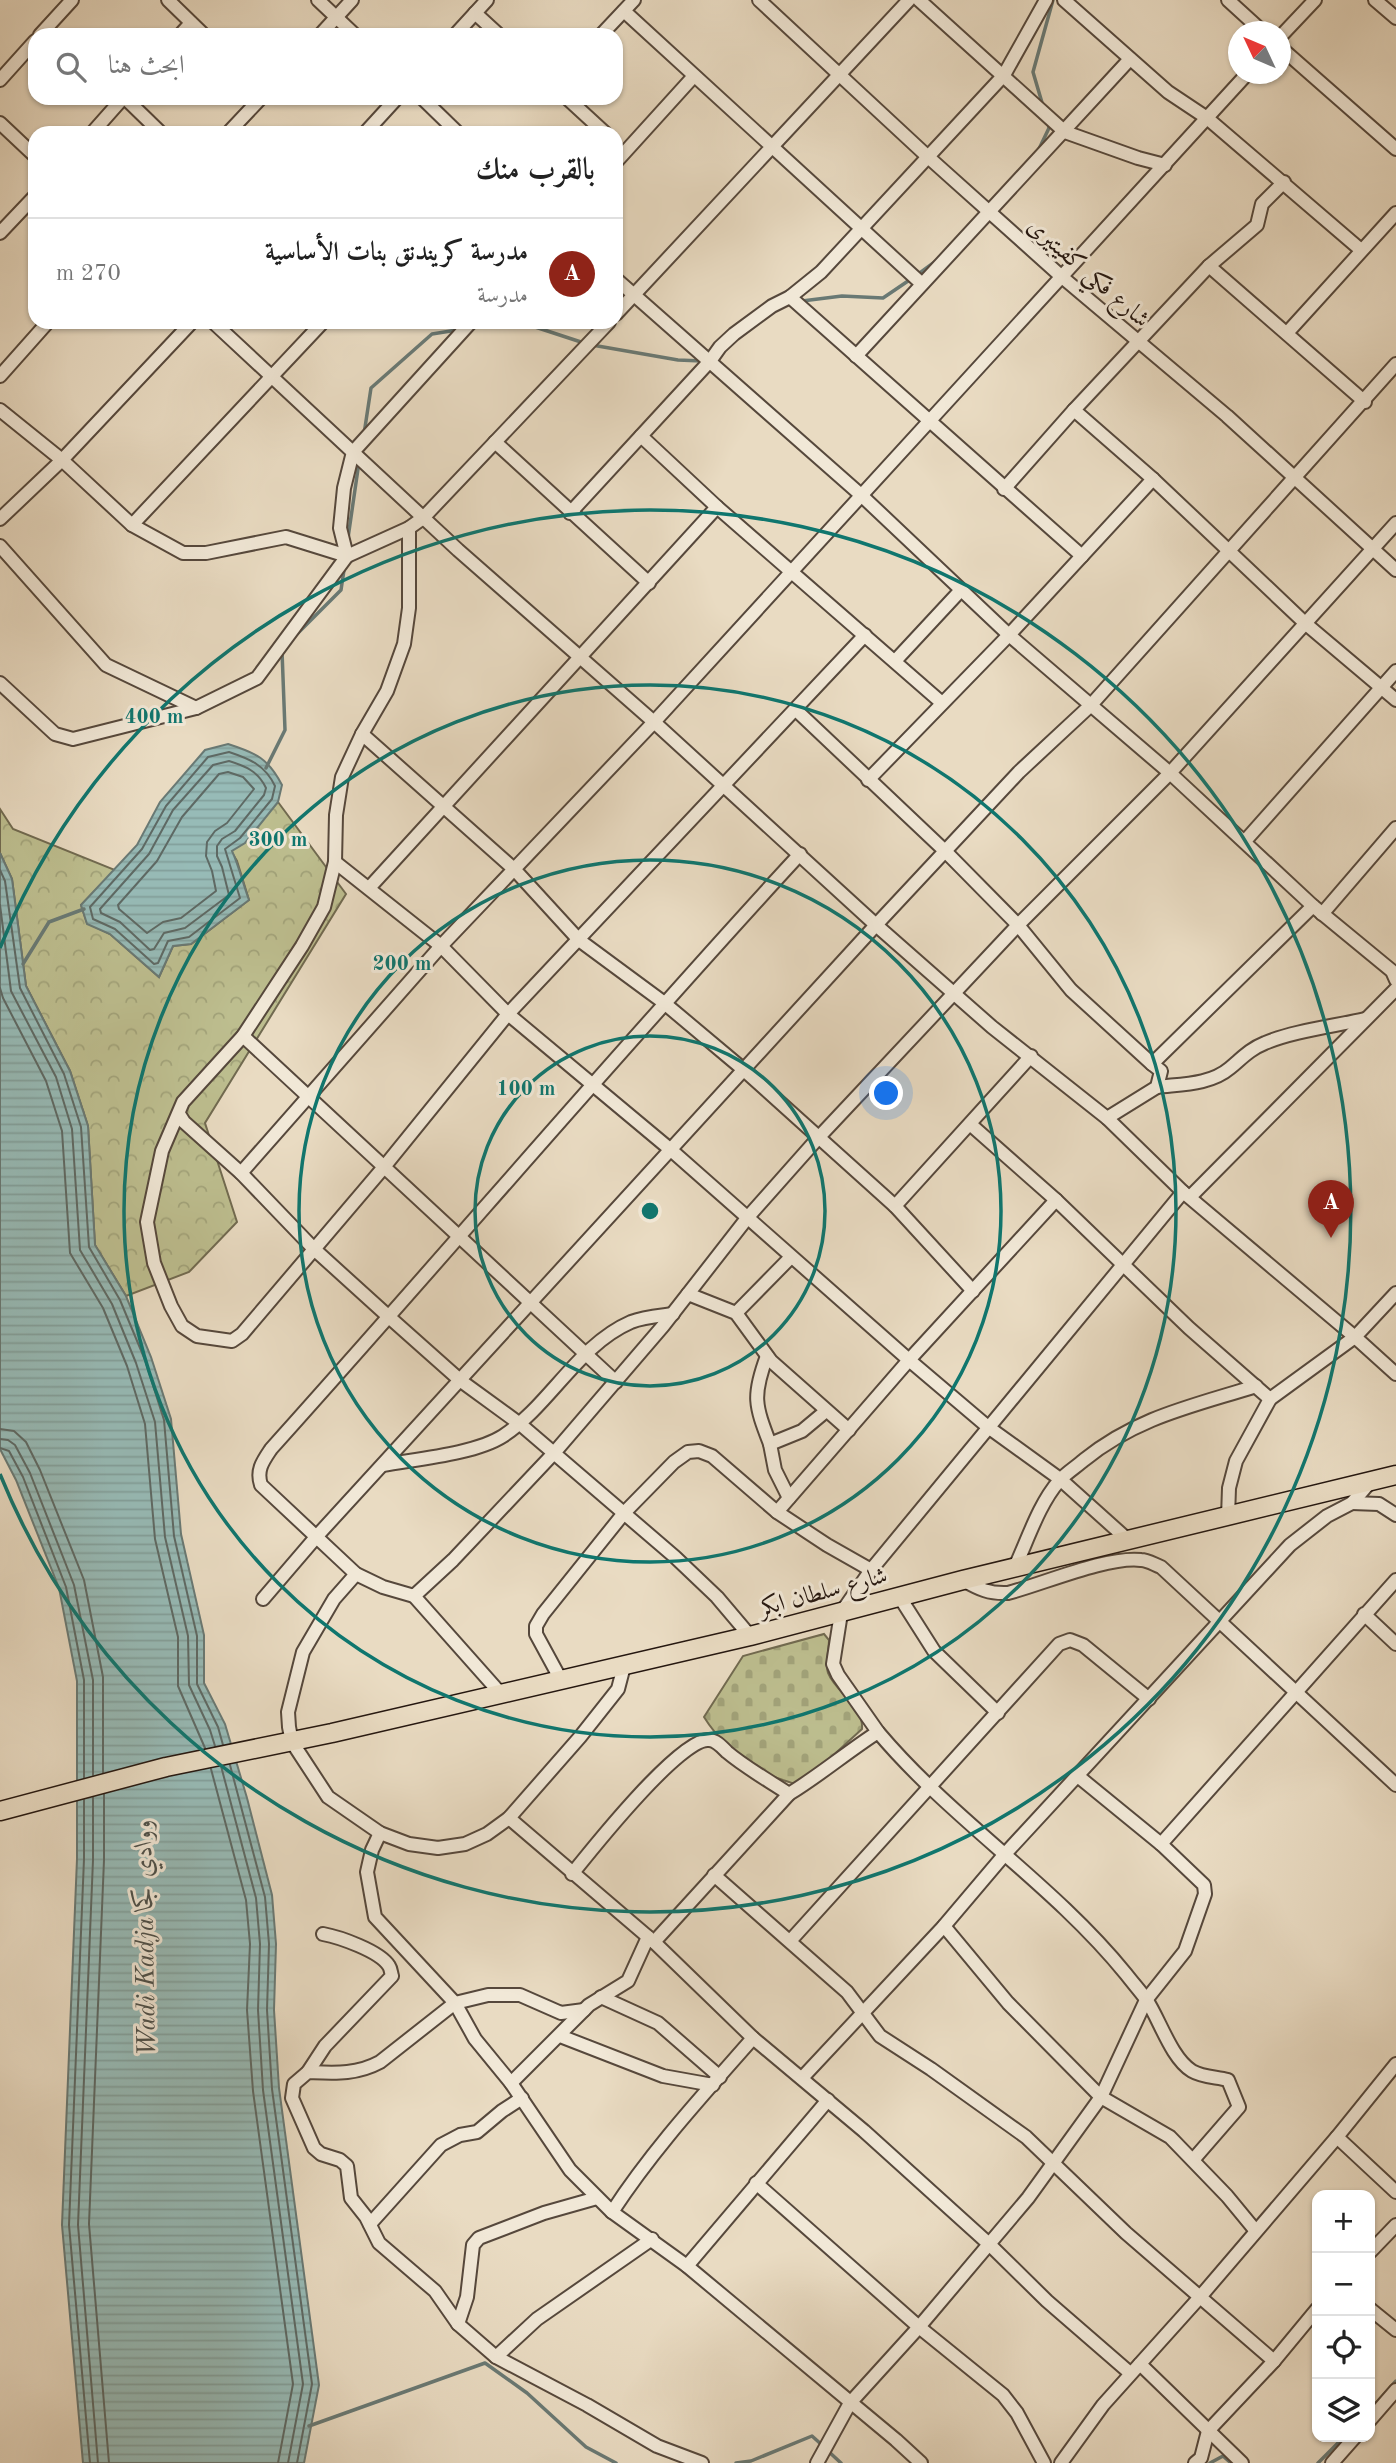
<!DOCTYPE html>
<html lang="ar">
<meta charset="utf-8">
<style>
:root{--surface:#fff;--page:#f6f6f6;--text:#222;--muted:#767676;--line:#e0e0e0;--accent:#8f2418}
body{margin:0;font-family:"Old Standard TT",Amiri,serif;background:var(--page);color:var(--text);direction:rtl}
.controls{position:absolute;right:21px;bottom:21px;display:grid;overflow:hidden;border-radius:14px;box-shadow:0 2px 5px #0004}
.controls button{width:63px;height:63px;display:grid;place-items:center;padding:0;border:0;border-bottom:2px solid var(--line);background:var(--surface);color:var(--text);font:35px sans-serif}
.compass{position:absolute;left:1228px;top:21px;width:63px;height:63px;border-radius:50%;background:var(--surface);box-shadow:0 2px 5px #0004;rotate:314deg}
.you{position:absolute;left:887px;top:1094px;width:24px;height:24px;margin:-18px;border:5px solid #fff;border-radius:50%;background:#1a73e8;box-shadow:0 0 0 10px #1a73e833}
.badge{display:grid;place-items:center;width:46px;height:46px;border-radius:50%;background:var(--accent);color:#fff;font-size:23px;font-weight:700}
.pin{position:absolute;translate:-50% -58px;filter:drop-shadow(0 2px 4px #0008)}
.pin::after{content:'';position:absolute;top:37px;width:24px;height:21px;background:inherit;clip-path:polygon(0 0,100% 0,50% 100%)}
.list{margin:0;padding:0;list-style:none}
h2{display:flex;justify-content:space-between;align-items:center;height:91px;margin:0;padding:0 28px;font-size:30px}
h2 small{font-size:23px;font-weight:400;color:var(--muted)}
.list li{display:grid;grid-template-columns:46px 1fr auto;gap:21px;align-items:center;box-sizing:border-box;height:112px;padding:0 28px;border-top:2px solid var(--line)}
.list b{display:block;font-size:26px;white-space:nowrap}
.list p{margin:0;font-size:23px;white-space:nowrap;color:var(--muted)}
.list em{font-size:23px;font-style:normal;color:var(--muted)}
.icon{flex:none;width:38px;height:38px;fill:none;stroke:currentColor;stroke-width:2;stroke-linecap:round;stroke-linejoin:round}
.map{position:relative;flex:none;width:1396px;height:2463px;overflow:hidden;direction:ltr}
.search{position:absolute;background:var(--surface);box-shadow:0 2px 5px #0004;left:28px;top:28px;width:595px;height:77px;display:flex;align-items:center;gap:18px;box-sizing:border-box;padding:0 24px;border-radius:21px;color:var(--muted);font-size:26px}
.panel{position:absolute;background:var(--surface);box-shadow:0 2px 5px #0004;left:28px;top:126px;width:595px;height:203px;border-radius:21px;direction:rtl}
.map>svg:first-child{display:block}
</style>
<div class="map">
<svg width="1396" height="2463" viewBox="0 0 1396 2463">
<defs>
<pattern id="forest-crowns" width="20" height="18" patternUnits="userSpaceOnUse" patternTransform="scale(1.75)"><rect width="20" height="18" fill="#bdbe8f"/><path d="M2 6a3 3 0 1 1 6 0M12 15a3 3 0 1 1 6 0" fill="none" stroke="#a2a37a"/></pattern>
<pattern id="cemetery-stones" width="16" height="16" patternUnits="userSpaceOnUse" patternTransform="scale(1.75)"><rect width="16" height="16" fill="#bdbe8f"/><path d="M2 7V4a2 2 0 0 1 4 0v3zM10 15v-3a2 2 0 0 1 4 0v3z" fill="#a2a37a"/></pattern>
<pattern id="water-rules" width="6" height="5" patternUnits="userSpaceOnUse" patternTransform="scale(1.75)"><rect width="6" height="5" fill="#97bbb7"/><path d="M0 2.5h6" fill="none" stroke="#82a09c"/></pattern>
</defs>
<rect width="100%" height="100%" fill="#e9dbc2"/>
<filter id="stains"><feTurbulence type="fractalNoise" baseFrequency=".00286" numOctaves="4"/><feColorMatrix values="0 0 0 0 .2 0 0 0 0 .09 0 0 0 0 .02 0 0 0 .5 -.17"/></filter>
<radialGradient id="worn" r=".72"><stop offset=".6" stop-color="#630" stop-opacity="0"/><stop offset="1" stop-color="#630" stop-opacity=".3"/></radialGradient>
<path fill="url(#forest-crowns)" stroke="#716a50" stroke-width="2" d="M278,802L346,894L205,1123L237,1222L189,1272L126,1296L95,1245L88,1126L70,1071L26,986L12,879L0,853V809L13,829L115,870L81,905L87,923L110,934L159,977L173,946L191,944L249,900L237,861L231,851Z"/>
<path fill="url(#cemetery-stones)" stroke="#716a50" stroke-width="2" d="M824,1634L829,1640C829,1649 825,1664 828,1673C836,1693 864,1706 862,1729L816,1771L795,1784C784,1780 770,1777 759,1770C738,1758 717,1738 704,1717L743,1656Z"/>
<g fill="url(#water-rules)" stroke="#697974" stroke-width="2">
<path d="M228,744C256,753 268,758 282,785L278,802L245,843L232,851C239,866 243,884 249,900L191,944L173,946L159,977L110,934L87,924L81,905L137,845L160,802L205,750Z"/>
<path d="M0,853L12,879L26,986L70,1071L88,1126L95,1245L126,1296L151,1357L171,1419L181,1534L204,1635V1683L225,1724L247,1798L272,1895L276,1944L274,2010L279,2088L319,2385L304,2463H83L62,2225L77,1859V1681L59,1588L16,1480L0,1449Z"/>
</g>
<g fill="none" stroke-linecap="round" stroke-linejoin="round">
<g stroke="#5e6964" stroke-width="2">
<path d="M229,752C250,759 265,765 275,786L272,799L240,838L225,849L240,898L189,937L168,941L158,963L154,964L115,929L93,919L90,907L142,849L166,806L208,757Z"/>
<path d="M229,761C245,766 258,771 266,788L264,795L235,831L222,839L217,846V856L222,867L229,895L185,928L164,933L154,949L150,950L120,922L101,913L100,909L149,854L173,810L213,765Z"/>
<path d="M228,772L243,777L254,789L227,823L215,831L207,842L206,856L212,871L216,891L181,918L163,922L147,933L119,909L118,905L157,861L182,817L219,774Z"/>
<path d="M0,870L5,881L20,988L64,1074L81,1127L89,1247L120,1300L145,1360L164,1420L174,1536L197,1636V1684L218,1727L223,1745"/>
<path d="M0,905L11,991L56,1077L72,1129L80,1250L112,1304L136,1363L155,1422L165,1537L188,1636L189,1685L210,1730L215,1746"/>
<path d="M0,988L3,998L46,1081L62,1131L70,1253L103,1308L127,1366L145,1424L155,1539L178,1637V1686L205,1748"/>
<path d="M0,1429L14,1431L26,1442L40,1470L84,1580L103,1677V1773"/>
<path d="M0,1439L8,1440L15,1445L30,1473L74,1585L93,1680V1775"/>
<path d="M0,1448L9,1451L23,1477L66,1587L84,1680V1778"/>
<path d="M230,1765L265,1897L269,1944L267,2010L272,2089L312,2384L297,2463"/>
<path d="M221,1766L256,1898L260,1944L258,2010L263,2090L303,2384L288,2463"/>
<path d="M211,1769L246,1900L250,1944L247,2010L253,2091L293,2384L278,2463"/>
<path d="M104,1794V1860L89,2224L109,2463"/>
<path d="M93,1797V1860L78,2225L98,2463"/>
<path d="M84,1800V1859L69,2225L90,2463"/>
</g>
<g stroke="#697974" stroke-width="3.5">
<path d="M1043,106L1033,72L1053,0"/>
<path d="M1038,151L1049,128L1048,123"/>
<path d="M917,275L936,261"/>
<path d="M802,301L842,296L883,298L911,279"/>
<path d="M520,322L584,343"/>
<path d="M471,328L511,322"/>
<path d="M592,345L678,360L702,361"/>
<path d="M364,434L371,388L432,334L457,330"/>
<path d="M348,538L359,462"/>
<path d="M294,637L341,590L344,570"/>
<path d="M266,768L285,730L282,651"/>
<path d="M23,964L49,922L84,909"/>
<path d="M1370,2410L1396,2381"/>
<path d="M309,2426L485,2363L527,2393L586,2447L616,2463"/>
<path d="M827,2450L841,2463"/>
<path d="M736,2463L751,2461L812,2436L822,2445"/>
<path d="M1210,2463L1223,2456L1231,2463"/>
<path d="M1318,2463L1344,2437"/>
</g>
<g stroke="#56483c" stroke-width="16">
<g id="minor">
<path d="M168,0L204,35"/>
<path d="M318,0L355,35"/>
<path d="M759,0L927,156L1062,277L1227,416L1396,570"/>
<path d="M919,0L1065,132L1138,158L1165,165"/>
<path d="M1064,0L1168,92L1207,118L1361,250"/>
<path d="M1228,0L1263,32"/>
<path d="M1375,0L1396,18"/>
<path d="M624,11L922,284"/>
<path d="M475,13L499,35"/>
<path d="M40,35L72,0"/>
<path d="M180,35L191,23"/>
<path d="M320,35L352,0"/>
<path d="M455,35L487,0"/>
<path d="M601,35L634,0"/>
<path d="M1280,37L1315,0"/>
<path d="M1280,47L1396,149"/>
<path d="M0,80L35,41"/>
<path d="M125,98L161,133"/>
<path d="M422,98L458,133"/>
<path d="M567,98L605,133"/>
<path d="M0,123L35,156"/>
<path d="M92,133L123,98"/>
<path d="M228,133L261,98"/>
<path d="M365,133L397,98"/>
<path d="M616,162L694,76"/>
<path d="M0,233L35,196"/>
<path d="M1209,266L1365,402"/>
<path d="M616,279L861,495L1009,635L1170,773L1313,906L1392,971L1396,980"/>
<path d="M790,297L1082,556"/>
<path d="M616,314L909,0"/>
<path d="M213,322L458,550L654,722L876,925L992,1027L1107,1118L1183,1192L1355,1337L1396,1374"/>
<path d="M1287,333L1396,213"/>
<path d="M856,356L1130,59"/>
<path d="M0,376L48,322"/>
<path d="M0,410L62,460L132,525L183,553H206L286,537L347,556L409,528L423,518L609,322"/>
<path d="M1074,410L1153,479L1306,624L1396,700"/>
<path d="M641,436L717,507L942,703"/>
<path d="M495,442L649,583"/>
<path d="M1004,489L1074,410L1209,266L1257,225L1262,204L1284,182"/>
<path d="M570,513L710,361L720,347L734,334L772,306L790,297L821,272L1004,75L1046,0"/>
<path d="M0,519L62,460L192,322"/>
<path d="M132,525L323,322"/>
<path d="M409,528V608L404,644L387,691L362,734L342,777L336,815L335,862L324,907L302,946L243,1036L183,1102L162,1151L147,1222L154,1263L171,1306L182,1326L197,1336L232,1341L242,1334L384,1167L508,1014L865,635"/>
<path d="M0,546L106,665L196,708"/>
<path d="M895,661L961,590"/>
<path d="M0,683L55,734L73,739L196,708L257,678L347,556L340,528L344,488L353,452L471,322"/>
<path d="M796,710L945,851L1018,925L1071,990L1152,1064"/>
<path d="M362,734L514,869L579,940L663,1002L744,1070L895,1206L973,1291"/>
<path d="M868,780L1009,635L1153,479"/>
<path d="M1245,841L1396,671"/>
<path d="M800,854C620,1049 448,1252 271,1449C263,1461 256,1470 261,1485L356,1574L383,1587L414,1596L453,1560L554,1453L663,1326L748,1217L819,1137L1018,925L1170,773L1396,523"/>
<path d="M335,862L441,946L508,1014L671,1150L909,1360L988,1427L1060,1479L1128,1540"/>
<path d="M369,888L717,507"/>
<path d="M1322,914L1396,828"/>
<path d="M243,1036L616,1382"/>
<path d="M1157,1087C1181,1084 1210,1085 1230,1068C1242,1058 1250,1049 1265,1043C1293,1031 1335,1026 1365,1019"/>
<path d="M179,1114L184,1122L241,1173L314,1249L389,1317L461,1381L520,1424L675,1557L717,1597L750,1636"/>
<path d="M1107,1118L1157,1087L1161,1071L1152,1064L1313,906"/>
<path d="M241,1173L441,946L654,722L1247,74"/>
<path d="M1190,1197L1396,989"/>
<path d="M1056,1200L1189,1328L1270,1399L1355,1337L1396,1293"/>
<path d="M895,1206L1031,1056"/>
<path d="M688,1294L736,1313L771,1361L849,1430"/>
<path d="M736,1313L791,1257"/>
<path d="M767,1356C752,1396 755,1405 770,1444"/>
<path d="M383,1465C416,1459 475,1454 503,1436C550,1405 578,1345 631,1322C644,1317 659,1316 673,1314"/>
<path d="M789,1498L775,1470L770,1444L802,1431L826,1411"/>
<path d="M1352,1503L1379,1504L1396,1515"/>
<path d="M777,1512L909,1360L1056,1200L970,1124"/>
<path d="M1228,1517L1229,1488L1236,1461L1270,1399"/>
<path d="M1015,1567C1028,1539 1039,1504 1059,1481C1066,1473 1076,1467 1084,1460C1137,1417 1193,1406 1256,1386"/>
<path d="M356,1574L334,1599L303,1652L288,1712L289,1727L292,1742L328,1797L380,1833L409,1844L438,1848L465,1844L487,1834L509,1818L580,1737L618,1689L624,1666"/>
<path d="M963,1580C979,1589 989,1594 1008,1593C1043,1584 1107,1556 1141,1560C1148,1560 1155,1565 1161,1567L1396,1785"/>
<path d="M414,1596L501,1694"/>
<path d="M899,1596L934,1651L998,1713"/>
<path d="M263,1599L317,1536L876,925L1019,772L1091,705L1396,364"/>
<path d="M1364,1614L1396,1644"/>
<path d="M561,1680L536,1634V1626L543,1614L624,1513L674,1462L688,1452L699,1451L712,1456L777,1512L827,1545L871,1570"/>
<path d="M878,1732L838,1675L833,1664L841,1613L871,1570L1183,1192"/>
<path d="M509,1818L654,1942L753,2038L864,2131L989,2244L1047,2301L1130,2373"/>
<path d="M380,1833L372,1850L367,1872L375,1917L455,2003L475,2039L511,2083L570,2170L612,2212L687,2266L896,2440L921,2463"/>
<path d="M1161,1844L1396,1580"/>
<path d="M572,1874C592,1849 681,1737 709,1740C716,1740 722,1747 727,1752C746,1768 768,1780 789,1794C820,1775 847,1752 878,1732C953,1821 1053,1884 1126,1974C1133,1983 1140,1991 1146,1999C1160,2020 1171,2058 1192,2071C1202,2077 1216,2077 1228,2080L1239,2107L1193,2160"/>
<path d="M714,1875L847,1992L880,2036L931,2069L1026,2137L1126,2233L1274,2361"/>
<path d="M944,1926L1008,2003L1101,2097L1170,2137L1227,2196L1255,2230"/>
<path d="M791,1940L1059,1644L1070,1640L1083,1645L1149,1699"/>
<path d="M654,1942L789,1794"/>
<path d="M601,1997L658,2023L720,2077"/>
<path d="M584,2010L561,2013L520,1995H488L455,2003L380,2062C356,2075 334,2073 308,2072L294,2084L292,2098L314,2148L321,2154L340,2160L347,2166L351,2198L366,2217L379,2243L435,2291L458,2324L496,2357L587,2405L657,2446L702,2463"/>
<path d="M560,2036L663,2076L713,2085"/>
<path d="M308,2072L325,2046L392,1976C391,1973 391,1969 389,1966C380,1951 339,1937 323,1934"/>
<path d="M802,2078L944,1926L1005,1854L1290,1545L1327,1516L1352,1503L1371,1481"/>
<path d="M511,2083L589,2005L628,1981L648,1937"/>
<path d="M1337,2137L1396,2192"/>
<path d="M756,2183L919,2327L1003,2395L1017,2413L1044,2463"/>
<path d="M612,2212C653,2149 704,2094 753,2038"/>
<path d="M370,2224L441,2145L460,2135L477,2132L502,2111L522,2098"/>
<path d="M1370,2252L1396,2225"/>
<path d="M687,2266L828,2100"/>
<path d="M1370,2309L1396,2330"/>
<path d="M458,2324L467,2297L473,2245L479,2238L544,2213L597,2198"/>
<path d="M496,2357L537,2319L652,2239"/>
<path d="M1140,2364L1242,2463"/>
<path d="M1370,2420L1396,2390"/>
<path d="M817,2463L850,2403L919,2327L1028,2198L1101,2097L1146,2000L1185,1951L1205,1894L1204,1885L1161,1844L1079,1777"/>
<path d="M1061,2463L1103,2405L1200,2297L1337,2137L1396,2064"/>
<path d="M1195,2463L1201,2458L1208,2431L1274,2361L1317,2309"/>
<path d="M1332,2463L1355,2437"/>
</g>
</g>
<g stroke="#251710" stroke-width="21">
<path id="highway" d="M0,1811L166,1767L332,1733L750,1636L963,1580L1396,1475"/>
</g>
<use href="#minor" stroke="#f1e8d7" stroke-width="12"/>
<use href="#highway" stroke="#e9dbc2" stroke-width="18"/>
</g>
<g fill="none" stroke="#0f766e" stroke-width="3.5">
<circle cx="650" cy="1211" r="175"/>
<circle cx="650" cy="1211" r="351"/>
<circle cx="650" cy="1211" r="526"/>
<path d="M0 948A701 701 0 1 1 0 1474"/>
</g>
<g text-anchor="middle" stroke-width="6" stroke-linejoin="round" paint-order="stroke">
<g font-size="24" fill="#251710" stroke="#f1e8d7">
<text transform="translate(1089 272) rotate(41)" y="8">شارع فكي كفيتيرى</text>
<text transform="translate(823 1591) rotate(-15)" y="8">شارع سلطان ابكر</text>
</g>
<g font-size="26" font-style="italic" fill="#4d504a" stroke="#f1e8d7">
<text transform="translate(144 1938) rotate(-91)" y="9">Wadi Kadja ووادي كجا</text>
</g>
</g>
<circle cx="650" cy="1211" r="10" fill="#0f766e" stroke="#f1e8d7" stroke-width="3.5"/>
<g font-size="21" text-anchor="middle" font-weight="bold" fill="#0f766e" stroke="#f1e8d7" stroke-width="6" stroke-linejoin="round" paint-order="stroke">
<text x="154" y="723">400 m</text>
<text x="278" y="846">300 m</text>
<text x="402" y="970">200 m</text>
<text x="526" y="1095">100 m</text>
</g>
<rect width="100%" height="100%" filter="url(#stains)"/>
<rect width="100%" height="100%" fill="url(#worn)"/>
</svg>
<div class="controls">
<button>+</button>
<button>−</button>
<button><svg class="icon" aria-label="locate" viewBox="0 0 24 24"><circle cx="12" cy="12" r="6"/><path d="M12 2v4M12 18v4M2 12h4M18 12h4"/></svg></button>
<button><svg class="icon" aria-label="layers" viewBox="0 0 24 24"><path d="M12 4l9 5-9 5-9-5zM3 14l9 5 9-5"/></svg></button>
</div>
<svg class="compass" viewBox="-18 -18 36 36"><path d="M0-13l5 13h-10z" fill="#e53935"/><path d="M0 13l5-13h-10z" fill="#767676"/></svg>
<div class="you"></div>
<div class="pin badge" style="left:1331px;top:1238px">A</div>
<div class="search"><svg class="icon" aria-label="search" viewBox="0 0 24 24"><circle cx="10" cy="10" r="6"/><path d="M15 15l6 6"/></svg>ابحث هنا</div>
<section class="panel">
<h2>بالقرب منك<small></small></h2>
<ul class="list">
<li><span class="badge">A</span><div><b>مدرسة كريندنق بنات الأساسية</b><p>مدرسة</p></div><em>270 m</em></li>
</ul>
</section>
</div>
